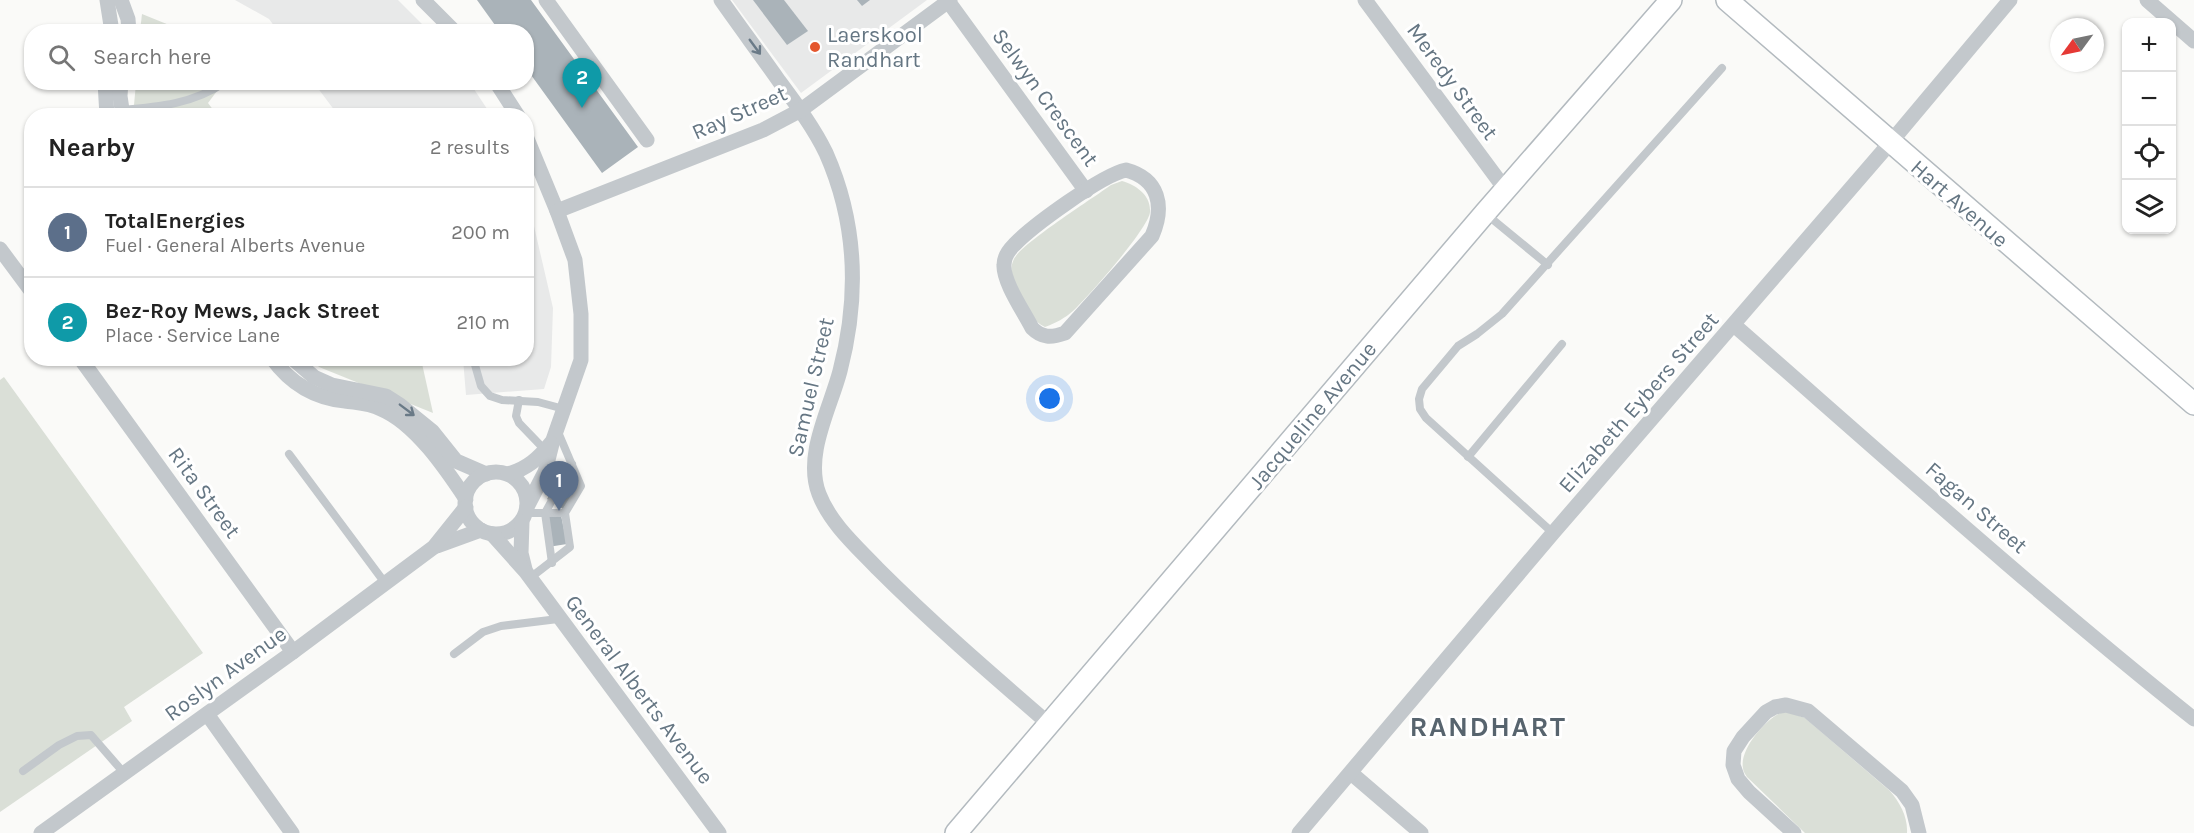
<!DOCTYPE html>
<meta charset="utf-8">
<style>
:root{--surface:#fff;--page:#f6f6f6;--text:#222;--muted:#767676;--line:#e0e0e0;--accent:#7c3aed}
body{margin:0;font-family:Karla,sans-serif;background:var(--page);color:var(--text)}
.controls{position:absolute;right:18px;top:18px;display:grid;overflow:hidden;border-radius:12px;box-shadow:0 2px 4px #0004}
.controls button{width:54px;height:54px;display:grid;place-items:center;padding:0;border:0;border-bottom:2px solid var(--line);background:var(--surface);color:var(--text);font:30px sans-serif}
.compass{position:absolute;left:2050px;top:18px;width:54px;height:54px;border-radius:50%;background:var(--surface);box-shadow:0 2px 4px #0004;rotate:237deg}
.you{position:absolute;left:1050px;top:399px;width:21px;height:21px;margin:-15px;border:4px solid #fff;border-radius:50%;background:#1a73e8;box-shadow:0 0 0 9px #1a73e833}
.badge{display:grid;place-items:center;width:39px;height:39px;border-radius:50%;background:var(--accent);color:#fff;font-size:20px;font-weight:700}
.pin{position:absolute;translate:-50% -50px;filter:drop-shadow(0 2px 3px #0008)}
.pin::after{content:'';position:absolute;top:32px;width:21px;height:18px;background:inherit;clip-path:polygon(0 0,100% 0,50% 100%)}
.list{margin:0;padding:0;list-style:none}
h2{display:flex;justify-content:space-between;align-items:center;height:78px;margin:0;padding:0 24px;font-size:26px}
h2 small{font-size:20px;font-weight:400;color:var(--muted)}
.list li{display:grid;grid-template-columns:39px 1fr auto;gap:18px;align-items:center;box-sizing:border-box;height:90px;padding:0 24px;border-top:2px solid var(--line)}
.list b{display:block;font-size:22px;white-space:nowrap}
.list p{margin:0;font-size:20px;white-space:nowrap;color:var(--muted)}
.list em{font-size:20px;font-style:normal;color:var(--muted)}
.icon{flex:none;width:33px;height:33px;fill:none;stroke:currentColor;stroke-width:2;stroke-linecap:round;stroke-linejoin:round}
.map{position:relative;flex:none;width:2194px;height:833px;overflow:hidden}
.search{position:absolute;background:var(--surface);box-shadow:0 2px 4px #0004;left:24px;top:24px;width:510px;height:66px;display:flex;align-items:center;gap:15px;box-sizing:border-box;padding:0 21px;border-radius:24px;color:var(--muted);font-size:22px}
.panel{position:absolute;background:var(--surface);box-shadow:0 2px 4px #0004;left:24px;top:108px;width:510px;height:258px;border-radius:24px}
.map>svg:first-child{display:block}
</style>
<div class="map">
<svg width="2194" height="833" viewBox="0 0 2194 833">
<rect width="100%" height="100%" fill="#fafaf8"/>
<g fill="#e8e9e9">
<path d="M235,0H398L429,31H278L269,19Z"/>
<path d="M732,0H927L801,93Z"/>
<path d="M314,83H470L491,115H338Z"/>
<path d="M527,196L553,308L551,367L544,389L466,395L463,359L526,358Z"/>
</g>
<g fill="#dadfd7">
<path d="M142,14L184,31H140Z"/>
<path d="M136,83H223L208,103L217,115L133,116Z"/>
<path d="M1122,181C1136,185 1151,195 1150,212C1149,228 1087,298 1073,311C1065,318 1056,323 1045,327C1033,322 1029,310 1023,298C1017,287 1007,272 1014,259C1022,243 1092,199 1111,185Z"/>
<path d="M312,359H421L433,413L319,367Z"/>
<path d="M4,377L203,653L124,707L132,721L0,812V380Z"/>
<path d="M1785,711L1805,718L1890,791C1900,803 1908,817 1907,833H1805L1747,777C1745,774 1743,771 1743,768C1739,749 1768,716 1785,711Z"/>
</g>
<g fill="#aab3b9">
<path d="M477,0H531L638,147L602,173L526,68V32H500Z"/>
<path d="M753,0H784L808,31L787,45Z"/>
<path d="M857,0H870L862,6Z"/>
<path d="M562,477L577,488L563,509L547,499Z"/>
<path d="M561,515L567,544L548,547L543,518Z"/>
</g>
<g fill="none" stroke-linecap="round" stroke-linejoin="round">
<g stroke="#b3babf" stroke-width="24">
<g id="secondary">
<path d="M1727,0L2194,404"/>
<path d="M956,833L1485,213L1671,0"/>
</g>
</g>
<g stroke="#c3c8cc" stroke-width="8">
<path d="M121,110C157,107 194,104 225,82"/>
<path d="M1486,214L1548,265"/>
<path d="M473,358L481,386L490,396L502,400L538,402L564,409"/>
<path d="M519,400L516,416L519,423L545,450"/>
<path d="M289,454L385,583"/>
<path d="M1468,457L1562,344"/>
<path d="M526,513H565"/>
<path d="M1553,533L1426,418L1420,409L1419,399L1422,389L1458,346L1477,334L1502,314L1722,68"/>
<path d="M552,563L545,513L572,464"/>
<path d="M530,578L570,547L565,513L581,486L558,432"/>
<path d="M454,654L483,632L501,626L558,619"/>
<path d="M23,771L59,745L77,736L91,735L124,773"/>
</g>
<g stroke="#c3c8cc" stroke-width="15">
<path d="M107,0L112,32"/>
<path d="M121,0L128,19L129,32"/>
<path d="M423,0L455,32"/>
<path d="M546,0L647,140"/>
<path d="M721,0C740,27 760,54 779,81C796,104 814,128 826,153C857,223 859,298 840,371C830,409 804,455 819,494C830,523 856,546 877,568C932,623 990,673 1049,724"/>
<path d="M1365,0L1505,189"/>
<path d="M2147,0L2194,41"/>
<path d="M948,1L1086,191"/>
<path d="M105,82L107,116"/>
<path d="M121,82L120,96L123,116"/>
<path d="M496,82L518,116"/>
<path d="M526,136L557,211L575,260L581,314V360L553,440L545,472L527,507"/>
<path d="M1126,170C1159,179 1165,206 1152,236L1065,333C1051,338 1042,338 1032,328C1024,312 1003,282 1004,265C1004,257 1009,250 1014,245C1032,226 1102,175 1126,170Z"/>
<path d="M557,211L763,130L801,110L950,0"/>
<path d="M0,249L32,292"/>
<path d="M1734,325C1886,458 2036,593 2194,719"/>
<path d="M80,358L293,652"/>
<path d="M272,358C290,383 315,398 345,401C358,403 369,403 381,409C415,423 446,469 466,499"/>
<path d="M292,358L314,377L332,385L386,396L400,405L432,431L456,461L486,474"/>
<circle cx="496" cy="503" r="31"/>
<path d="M508,474C527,469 539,458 551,443"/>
<path d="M522,522L521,553L525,569"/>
<path d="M492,534L526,572L719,833"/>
<path d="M437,546L481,530"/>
<path d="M207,714L292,833"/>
<path d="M1351,773L1421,833"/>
<path d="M41,833L293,652L434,547L466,507"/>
<path d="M1299,833L1553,533L1890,143L2010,0"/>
<path d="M1794,833L1749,792L1738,779L1733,765L1734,751L1743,737L1766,712L1775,707L1786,705L1808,711L1902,791L1912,805L1919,833"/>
</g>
<use href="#secondary" stroke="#fff" stroke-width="21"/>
</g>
<defs><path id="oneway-shaft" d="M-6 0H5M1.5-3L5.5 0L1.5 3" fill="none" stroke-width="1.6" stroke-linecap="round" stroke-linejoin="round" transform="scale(1.5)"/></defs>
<g stroke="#6a7a87">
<use href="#oneway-shaft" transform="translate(755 47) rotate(54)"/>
<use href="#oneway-shaft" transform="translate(407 410) rotate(37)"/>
</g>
<circle fill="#e4572e" stroke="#fff" stroke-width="2" cx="815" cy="47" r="6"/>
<g text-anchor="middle" stroke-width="6" stroke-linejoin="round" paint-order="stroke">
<g font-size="22" fill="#657683" stroke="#fff" text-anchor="start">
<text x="827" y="42">Laerskool<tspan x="827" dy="25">Randhart</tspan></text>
</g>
<g font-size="22" fill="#657683" stroke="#fff">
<text transform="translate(1453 81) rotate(54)" y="8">Meredy Street</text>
<text transform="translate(1046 97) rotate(54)" y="8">Selwyn Crescent</text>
<text transform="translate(739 112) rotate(-24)" y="8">Ray Street</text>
<text transform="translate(1960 203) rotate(41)" y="8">Hart Avenue</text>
<text transform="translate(810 387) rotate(-77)" y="8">Samuel Street</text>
<text transform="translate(1638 402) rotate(-49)" y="8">Elizabeth Eybers Street</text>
<text transform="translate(1312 415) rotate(-50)" y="8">Jacqueline Avenue</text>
<text transform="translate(205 492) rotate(54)" y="8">Rita Street</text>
<text transform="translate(1977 507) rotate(41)" y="8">Fagan Street</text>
<text transform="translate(225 673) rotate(-36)" y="8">Roslyn Avenue</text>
<text transform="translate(640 689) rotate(53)" y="8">General Alberts Avenue</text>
</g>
<g font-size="28" font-weight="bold" letter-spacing="1.5" fill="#57646e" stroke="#fff">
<text x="1488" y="736">RANDHART</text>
</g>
</g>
</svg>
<div class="controls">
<button>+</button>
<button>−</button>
<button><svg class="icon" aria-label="locate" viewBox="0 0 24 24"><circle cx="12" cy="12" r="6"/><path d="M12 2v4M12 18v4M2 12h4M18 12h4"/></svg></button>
<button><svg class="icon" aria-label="layers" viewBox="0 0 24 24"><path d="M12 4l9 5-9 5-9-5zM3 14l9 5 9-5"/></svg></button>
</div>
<svg class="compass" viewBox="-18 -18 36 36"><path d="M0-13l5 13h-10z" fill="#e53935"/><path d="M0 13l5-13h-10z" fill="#767676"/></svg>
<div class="you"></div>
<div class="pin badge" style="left:559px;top:511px;background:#5c6f8a">1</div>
<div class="pin badge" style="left:582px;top:108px;background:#0f9aa8">2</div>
<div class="search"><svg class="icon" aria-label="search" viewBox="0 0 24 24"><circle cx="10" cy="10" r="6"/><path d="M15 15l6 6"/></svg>Search here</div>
<section class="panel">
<h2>Nearby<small>2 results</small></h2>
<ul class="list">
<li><span class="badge" style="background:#5c6f8a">1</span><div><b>TotalEnergies</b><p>Fuel · General Alberts Avenue</p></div><em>200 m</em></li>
<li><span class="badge" style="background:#0f9aa8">2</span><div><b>Bez-Roy Mews, Jack Street</b><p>Place · Service Lane</p></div><em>210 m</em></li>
</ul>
</section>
</div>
